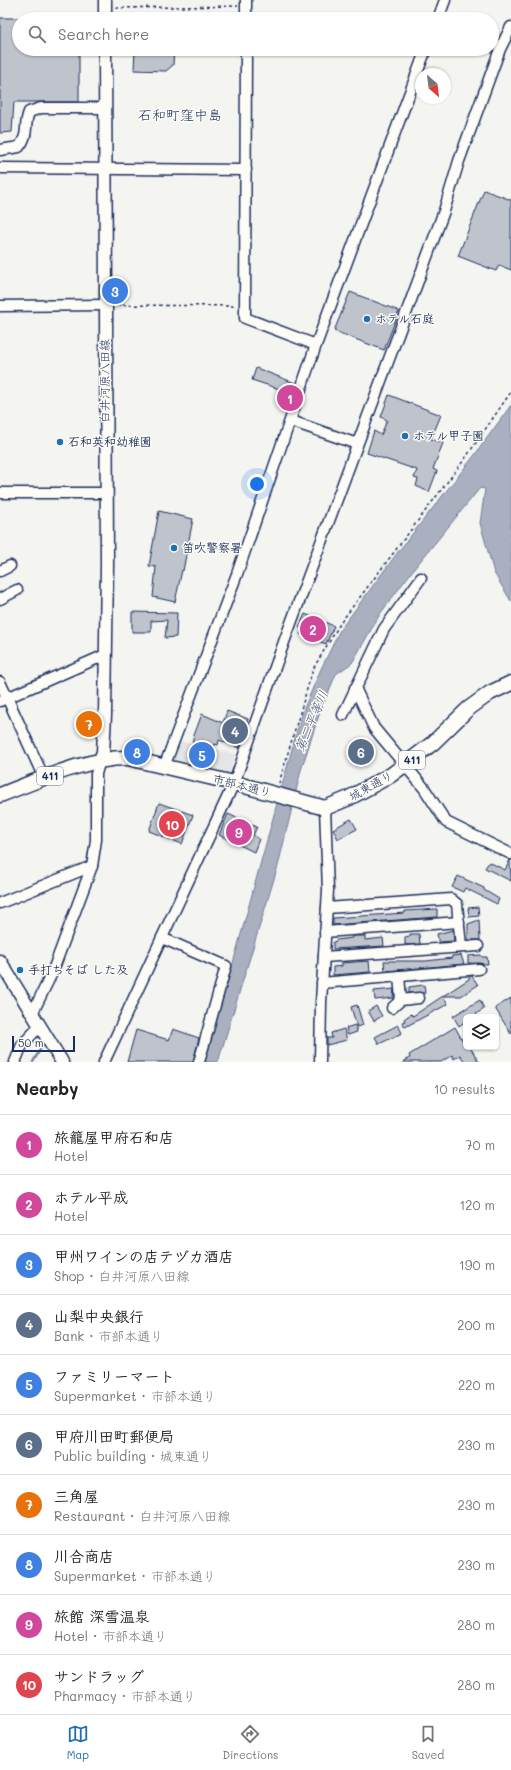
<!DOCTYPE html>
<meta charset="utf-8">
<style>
:root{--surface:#fff;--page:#f6f6f6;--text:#222;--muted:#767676;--line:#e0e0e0;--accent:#1f6fb2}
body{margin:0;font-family:Mali,"Klee One",sans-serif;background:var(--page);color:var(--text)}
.controls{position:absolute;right:12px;bottom:12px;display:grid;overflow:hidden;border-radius:6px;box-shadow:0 1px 3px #0004}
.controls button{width:36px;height:36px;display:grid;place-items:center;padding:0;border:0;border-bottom:1px solid var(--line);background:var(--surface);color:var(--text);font:20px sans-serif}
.compass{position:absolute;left:415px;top:68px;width:36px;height:36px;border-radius:50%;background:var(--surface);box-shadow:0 1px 3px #0004;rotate:152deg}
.scale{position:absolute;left:12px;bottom:10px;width:63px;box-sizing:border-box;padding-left:4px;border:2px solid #1b2f5e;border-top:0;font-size:11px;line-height:14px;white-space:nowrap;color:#1b2f5e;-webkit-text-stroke:3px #fdfcf7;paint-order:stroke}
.you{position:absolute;left:257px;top:484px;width:14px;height:14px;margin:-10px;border:3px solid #fff;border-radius:50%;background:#1a73e8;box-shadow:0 0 0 6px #1a73e833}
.badge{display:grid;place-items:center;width:26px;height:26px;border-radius:50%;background:var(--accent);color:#fff;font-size:13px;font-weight:700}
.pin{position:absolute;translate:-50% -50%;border:2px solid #fff;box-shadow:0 1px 4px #0006}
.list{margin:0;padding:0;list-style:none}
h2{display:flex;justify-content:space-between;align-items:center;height:52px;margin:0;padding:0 16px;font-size:17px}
h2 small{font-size:13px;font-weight:400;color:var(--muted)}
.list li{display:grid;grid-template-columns:26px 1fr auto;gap:12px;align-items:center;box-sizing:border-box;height:60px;padding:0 16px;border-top:1px solid var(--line)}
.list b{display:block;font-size:15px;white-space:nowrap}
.list p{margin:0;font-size:13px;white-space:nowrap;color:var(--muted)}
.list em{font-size:13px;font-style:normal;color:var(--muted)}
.icon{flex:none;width:22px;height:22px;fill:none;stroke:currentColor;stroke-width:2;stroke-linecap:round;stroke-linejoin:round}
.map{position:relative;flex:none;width:511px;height:1062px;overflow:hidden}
.search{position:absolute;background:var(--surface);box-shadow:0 1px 3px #0004;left:12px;right:12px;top:12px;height:44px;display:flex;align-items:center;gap:10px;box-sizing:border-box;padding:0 14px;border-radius:22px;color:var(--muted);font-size:15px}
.sheet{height:652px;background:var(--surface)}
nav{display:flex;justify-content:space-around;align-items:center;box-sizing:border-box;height:56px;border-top:1px solid var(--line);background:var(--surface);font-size:11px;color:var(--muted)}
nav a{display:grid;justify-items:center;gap:2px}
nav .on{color:var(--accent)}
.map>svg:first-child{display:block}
</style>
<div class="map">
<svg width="511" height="1062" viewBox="0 0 511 1062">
<rect width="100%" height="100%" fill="#f4f4f1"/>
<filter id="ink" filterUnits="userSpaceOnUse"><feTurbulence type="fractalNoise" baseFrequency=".025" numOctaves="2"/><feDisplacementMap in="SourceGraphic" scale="8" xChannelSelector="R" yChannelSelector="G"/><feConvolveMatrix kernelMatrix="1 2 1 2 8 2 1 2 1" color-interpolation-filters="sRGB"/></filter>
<g filter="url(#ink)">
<path fill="#e4e5e6" d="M179,741L236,754L229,773L226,775L171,764Z"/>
<path fill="#aab0bf" stroke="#717c98" d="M511,405V601L494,573L480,523L485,489L480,488L413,570L380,614L352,663L336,674L319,715L301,770L278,866L218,1062H203L230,974L302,713L321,669L340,630L398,552L474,456Z"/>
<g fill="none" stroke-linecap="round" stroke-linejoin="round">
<path stroke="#717c98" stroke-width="2.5" d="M33,1062L41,1048"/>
</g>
<g fill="#bfc3cc" stroke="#1b2f5e">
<path d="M0,18H19V49L79,50V102H14L12,132L0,133Z"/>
<path d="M135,49H174L173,65L166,71L134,70Z"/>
<path d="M484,190L511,200V270L499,265L496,271L458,256Z"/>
<path d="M350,292L399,311L384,350L334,331Z"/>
<path d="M256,368L295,383L292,393L289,392L285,401L279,399L282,390L252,380Z"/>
<path d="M389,395L441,415L431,439L443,443L433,469L437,471L429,492L416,486L418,479L414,478L417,470L367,453L374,431L381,435L387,420L381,417Z"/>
<path d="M159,511L193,519L183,571L182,570L175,602L153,597L156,567L149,566Z"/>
<path d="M132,612L177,613L176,637L165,638L167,620L151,621V632H132Z"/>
<path d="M305,614L334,626L326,644L300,634L303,629L299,627Z"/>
<path d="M227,711L248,719L239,748L219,740L218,745L215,744L211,763L191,758L193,738L202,714L223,723Z"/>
<path d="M89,716L96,728L89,733L81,721Z"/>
<path d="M159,803L193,815L182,844L149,831Z"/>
<path d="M228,814L257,827L253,835L259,839L254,852L219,835Z"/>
<path d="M351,819L357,829L338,839L333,829Z"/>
<path d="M510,860L511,881L485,868L489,862L505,870Z"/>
<path d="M458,876L484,888V890L499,899L497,904L465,888L463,892L452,887Z"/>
<path d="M478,907L479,916L469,917L468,908Z"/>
<path d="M437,909V917L333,925V918L405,913V911Z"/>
<path d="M479,920L480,940H468V924Z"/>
<path d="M453,930L454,941L439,942L437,934Z"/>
<path d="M410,934H419L420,944L405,945V937L410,936Z"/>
<path d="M352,936H365V940L383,938L384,946L333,949V942L336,941V940L352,938Z"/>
<path d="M461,955L464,964L385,971L384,961H426L452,958V956Z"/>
<path d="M481,955L482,957H487L488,964L468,963V956Z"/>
<path d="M369,961L370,972L333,975V967L342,966V963Z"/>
<path d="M469,976H472L478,985L461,996H443L469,979Z"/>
<path d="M424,985L425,993H409V987Z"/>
<path d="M394,989L393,998L375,1000L374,991Z"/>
<path d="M443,996L448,1004L405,1027L402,1022L405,1021L404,1019L411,1014L413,1016Z"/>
<path d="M511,998V1034L495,1008Z"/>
<path d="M480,1000L484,1009L476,1014L478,1017H466V1021L459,1026L453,1016Z"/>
<path d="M357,1005L363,1025L357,1027L351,1007Z"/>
<path d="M376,1006L382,1016L374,1021L368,1011Z"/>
<path d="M355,1025L357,1032L348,1035L346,1028Z"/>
<path d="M398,1025L402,1033L379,1044L375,1037Z"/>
<path d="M455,1027L466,1047H470L479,1062H465L460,1055L454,1059L452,1055L441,1062H403L410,1058L409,1055Z"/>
<path d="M173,1029L199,1038L193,1062H127L136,1030L169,1040Z"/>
<path d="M344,1029L347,1040L327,1045V1038H332L331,1033Z"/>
</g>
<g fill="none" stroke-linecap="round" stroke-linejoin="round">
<g stroke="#1b2f5e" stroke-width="13">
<g id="minor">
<path d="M246,19V0"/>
<path d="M438,19L445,0"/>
<path d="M246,49L245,318L316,345"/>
<path d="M0,150L19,147C30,133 23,127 29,112L41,108H105"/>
<path d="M0,168L246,170"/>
<path d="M0,306L105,305"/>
<path d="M291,421L357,444"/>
<path d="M0,493H105"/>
<path d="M0,571L10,566"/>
<path d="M0,599L17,590"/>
<path d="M0,682L44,778"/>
<path d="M355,688L374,728L424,788L446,822L511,854"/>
<path d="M0,701L105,655"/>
<path d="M343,715L384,629L421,578"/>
<path d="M164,767L237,574L316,345L426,49"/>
<path d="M0,903L92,866"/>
<path d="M327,908L451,899L457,904L461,947"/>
<path d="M325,932L459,922"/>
<path d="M162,938L226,966L199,1062"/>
<path d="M324,957L478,946"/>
<path d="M399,976L401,1000"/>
<path d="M322,983L479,969"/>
<path d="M392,1008L401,1000L419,998"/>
<path d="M32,1014L52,973L92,866L96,840V774L100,760"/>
<path d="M15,1062L22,1045L39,1027"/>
<path d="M104,1062L234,783L284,642L444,211L459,161L500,49L511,27"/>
<path d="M320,1062L321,1002L328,890L325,808"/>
</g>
</g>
<g stroke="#1b2f5e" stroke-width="15">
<g id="major">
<path d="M105,0V19"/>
<path d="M100,760L103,752L105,715L107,564L105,49"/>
<path d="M0,961L62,1062"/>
</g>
</g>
<g stroke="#1b2f5e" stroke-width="17">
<path id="highway" d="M0,795C37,781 89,757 128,758L234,783L325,808L349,798L391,775L433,743L468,709L490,693L511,683"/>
</g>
<g stroke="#1b2f5e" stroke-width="1.5" stroke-dasharray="3 3" stroke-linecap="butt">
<path d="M116,8L238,6"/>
<path d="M117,305L237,306"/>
<path d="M279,783L313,669L341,622L464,460L511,392"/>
</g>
<use href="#minor" stroke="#fdfcf7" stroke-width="10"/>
<use href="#major" stroke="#fdfcf7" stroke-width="12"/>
<use href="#highway" stroke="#fdfcf7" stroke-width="14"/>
</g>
</g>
<g fill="#1f6fb2" stroke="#fdfcf7" stroke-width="1.5">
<circle cx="367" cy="319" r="4"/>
<circle cx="405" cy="436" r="4"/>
<circle cx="60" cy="442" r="4"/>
<circle cx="174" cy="548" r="4"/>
<circle cx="20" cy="970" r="4"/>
</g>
<g text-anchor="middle" stroke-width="3" stroke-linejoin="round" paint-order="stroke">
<g fill="#fdfcf7" stroke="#5f6c8c" stroke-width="1">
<rect x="399" y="751" width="26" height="18" rx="3"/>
<rect x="37" y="767" width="26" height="18" rx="3"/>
</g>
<g font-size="11" font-weight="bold" fill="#1b2f5e">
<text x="412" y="764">411</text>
<text x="50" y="780">411</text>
</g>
<g font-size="12" font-weight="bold" fill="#1b2f5e" stroke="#fdfcf7" text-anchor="start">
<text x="375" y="323">ホテル石庭</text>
<text x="413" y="440">ホテル甲子園</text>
<text x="68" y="446">石和英和幼稚園</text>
<text x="182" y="552">笛吹警察署</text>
<text x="28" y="974">手打ちそば した及</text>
</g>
<g font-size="12" fill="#1b2f5e" stroke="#fdfcf7">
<text transform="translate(105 381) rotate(-90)" y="4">白井河原八田線</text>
<text transform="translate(242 786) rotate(14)" y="4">市部本通り</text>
<text transform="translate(371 786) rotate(-29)" y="4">城東通り</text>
</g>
<g font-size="13" font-style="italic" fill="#46567b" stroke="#fdfcf7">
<text transform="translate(311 721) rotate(-67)" y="5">第二平等川</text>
</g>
<g font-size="14" fill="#1b2f5e" stroke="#fdfcf7">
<text x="180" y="120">石和町窪中島</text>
</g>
</g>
</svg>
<div class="controls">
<button><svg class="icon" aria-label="layers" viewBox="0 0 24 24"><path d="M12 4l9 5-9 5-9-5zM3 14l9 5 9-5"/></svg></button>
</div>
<svg class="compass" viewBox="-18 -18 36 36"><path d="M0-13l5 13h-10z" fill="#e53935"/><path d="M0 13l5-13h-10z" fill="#767676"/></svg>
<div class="scale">50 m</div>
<div class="you"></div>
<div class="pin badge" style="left:290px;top:398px;background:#d1479c">1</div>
<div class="pin badge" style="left:313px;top:629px;background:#d1479c">2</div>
<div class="pin badge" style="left:115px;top:291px;background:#3f7fe0">3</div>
<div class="pin badge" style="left:235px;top:731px;background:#5c6f8a">4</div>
<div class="pin badge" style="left:202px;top:755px;background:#3f7fe0">5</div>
<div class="pin badge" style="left:361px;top:752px;background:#5c6f8a">6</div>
<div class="pin badge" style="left:89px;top:724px;background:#e8710a">7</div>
<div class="pin badge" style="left:137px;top:752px;background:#3f7fe0">8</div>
<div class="pin badge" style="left:239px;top:832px;background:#d1479c">9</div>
<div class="pin badge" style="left:172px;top:824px;background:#e0444e">10</div>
<div class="search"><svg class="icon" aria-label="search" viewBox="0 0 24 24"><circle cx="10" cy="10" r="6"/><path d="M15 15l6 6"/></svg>Search here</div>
</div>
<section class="sheet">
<h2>Nearby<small>10 results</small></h2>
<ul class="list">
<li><span class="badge" style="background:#d1479c">1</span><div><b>旅籠屋甲府石和店</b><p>Hotel</p></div><em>70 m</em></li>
<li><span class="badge" style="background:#d1479c">2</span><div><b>ホテル平成</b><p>Hotel</p></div><em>120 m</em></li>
<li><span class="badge" style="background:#3f7fe0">3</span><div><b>甲州ワインの店テヅカ酒店</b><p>Shop · 白井河原八田線</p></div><em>190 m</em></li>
<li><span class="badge" style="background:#5c6f8a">4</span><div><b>山梨中央銀行</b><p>Bank · 市部本通り</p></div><em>200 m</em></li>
<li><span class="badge" style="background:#3f7fe0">5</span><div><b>ファミリーマート</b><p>Supermarket · 市部本通り</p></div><em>220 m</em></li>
<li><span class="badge" style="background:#5c6f8a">6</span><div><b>甲府川田町郵便局</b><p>Public building · 城東通り</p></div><em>230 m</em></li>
<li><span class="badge" style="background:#e8710a">7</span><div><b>三角屋</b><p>Restaurant · 白井河原八田線</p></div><em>230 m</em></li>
<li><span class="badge" style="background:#3f7fe0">8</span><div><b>川合商店</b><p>Supermarket · 市部本通り</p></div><em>230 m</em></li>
<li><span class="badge" style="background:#d1479c">9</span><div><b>旅館 深雪温泉</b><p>Hotel · 市部本通り</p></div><em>280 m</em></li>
<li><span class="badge" style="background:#e0444e">10</span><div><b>サンドラッグ</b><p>Pharmacy · 市部本通り</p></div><em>280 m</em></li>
</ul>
</section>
<nav>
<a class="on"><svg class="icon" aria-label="map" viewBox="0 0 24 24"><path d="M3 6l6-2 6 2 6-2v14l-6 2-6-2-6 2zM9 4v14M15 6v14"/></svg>Map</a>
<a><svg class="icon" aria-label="directions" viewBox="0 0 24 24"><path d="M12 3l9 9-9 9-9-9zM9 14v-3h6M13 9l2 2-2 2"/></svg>Directions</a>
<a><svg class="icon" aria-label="saved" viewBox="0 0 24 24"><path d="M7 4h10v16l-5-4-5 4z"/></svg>Saved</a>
</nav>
